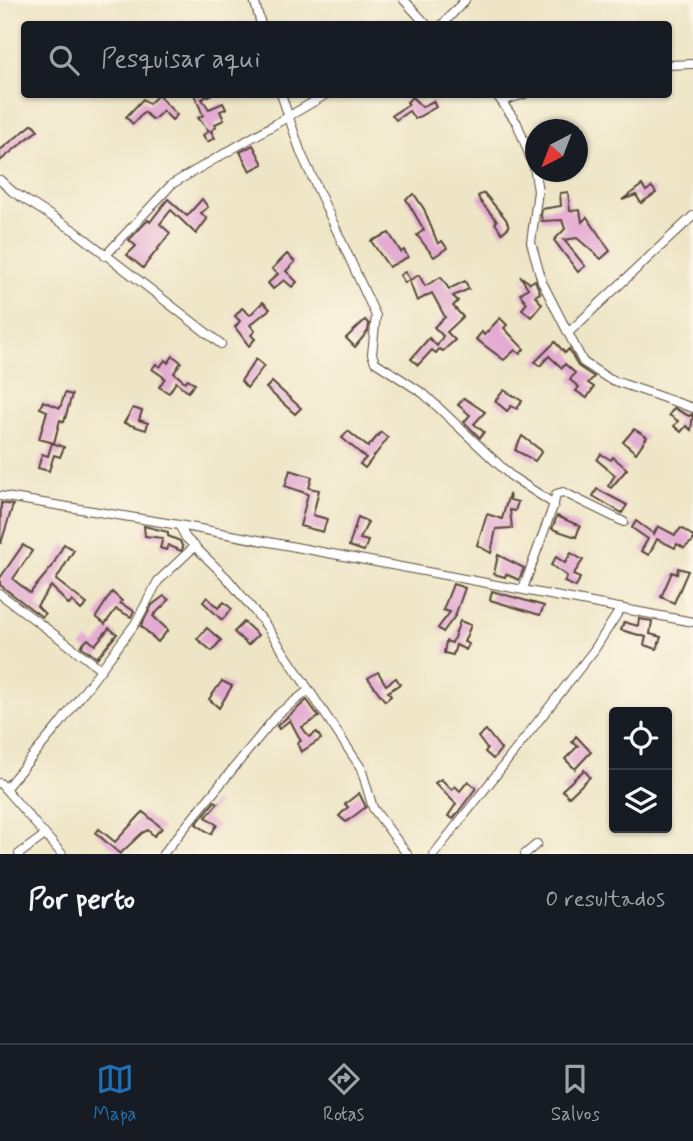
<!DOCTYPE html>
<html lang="pt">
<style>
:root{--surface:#171b24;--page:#242831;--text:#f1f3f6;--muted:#9ea1a6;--line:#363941;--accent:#1f6fb2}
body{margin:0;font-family:Mynerve,sans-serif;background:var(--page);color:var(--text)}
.controls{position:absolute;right:21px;bottom:21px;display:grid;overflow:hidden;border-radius:7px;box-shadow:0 2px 5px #0004}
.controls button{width:63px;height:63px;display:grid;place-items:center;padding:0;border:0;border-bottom:2px solid var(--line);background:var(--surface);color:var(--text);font:35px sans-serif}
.compass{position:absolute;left:525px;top:119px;width:63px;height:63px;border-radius:50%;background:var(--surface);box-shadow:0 2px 5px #0004;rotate:222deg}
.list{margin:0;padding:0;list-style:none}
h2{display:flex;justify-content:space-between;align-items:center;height:91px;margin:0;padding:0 28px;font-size:30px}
h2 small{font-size:23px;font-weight:400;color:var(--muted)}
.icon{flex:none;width:38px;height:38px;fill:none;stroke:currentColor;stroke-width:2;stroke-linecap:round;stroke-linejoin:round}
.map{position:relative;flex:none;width:693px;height:854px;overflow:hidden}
.search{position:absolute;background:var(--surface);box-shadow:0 2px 5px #0004;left:21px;right:21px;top:21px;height:77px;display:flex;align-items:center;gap:18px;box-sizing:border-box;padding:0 24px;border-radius:7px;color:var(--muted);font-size:26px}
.sheet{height:189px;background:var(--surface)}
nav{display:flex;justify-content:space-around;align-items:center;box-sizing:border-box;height:98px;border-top:2px solid var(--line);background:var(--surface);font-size:19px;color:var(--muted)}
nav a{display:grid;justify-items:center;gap:4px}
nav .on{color:var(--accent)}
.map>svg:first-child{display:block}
</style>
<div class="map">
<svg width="693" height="854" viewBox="0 0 693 854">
<rect width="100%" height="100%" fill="#fcf5e5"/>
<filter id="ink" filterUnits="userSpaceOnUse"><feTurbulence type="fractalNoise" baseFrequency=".0143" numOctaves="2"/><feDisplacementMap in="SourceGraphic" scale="14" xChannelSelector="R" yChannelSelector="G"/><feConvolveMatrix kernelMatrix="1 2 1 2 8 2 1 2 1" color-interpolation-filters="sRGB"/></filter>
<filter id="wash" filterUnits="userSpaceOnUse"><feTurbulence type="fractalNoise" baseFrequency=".00686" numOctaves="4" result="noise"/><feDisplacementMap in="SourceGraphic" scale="28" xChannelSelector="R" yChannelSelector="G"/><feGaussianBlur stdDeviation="1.57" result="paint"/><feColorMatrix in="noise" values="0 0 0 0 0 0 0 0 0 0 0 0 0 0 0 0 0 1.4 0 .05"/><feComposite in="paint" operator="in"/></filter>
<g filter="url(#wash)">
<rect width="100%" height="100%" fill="#eee5c6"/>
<g id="blocks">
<g fill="#e3a9d2">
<path d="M194,94H212L202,99L209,109L223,103L226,109L220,111L224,120L215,124L216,127L211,131L215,138L207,142L203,135L209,131L198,118L203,115Z"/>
<path d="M158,95L177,115L172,120L163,111L153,120L144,112L133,124L126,117L143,99L149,104Z"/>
<path d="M412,97L422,107L433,101L436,107L415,119L409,111L396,120L392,115L409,104L407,102Z"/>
<path d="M33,124L38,130L0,161V150Z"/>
<path d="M253,145L263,164L250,171L240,152Z"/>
<path d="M642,185L646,191L652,187L656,193L641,203L636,195L622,200Z"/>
<path d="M568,192L570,211L580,210L582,222L587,217L610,251L601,259L577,238L564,240L585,266L578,272L554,240L565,229L562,220L542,221L541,215L542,209L561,206L560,193Z"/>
<path d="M484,193L506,219L509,227L502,233L495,223L497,221L480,201L478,196Z"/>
<path d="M414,194L424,209L438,244L442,241L447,248L434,257L417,235L424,230L406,199Z"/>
<path d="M168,199L187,216L202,199L208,207L201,213L207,219L196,234L171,210L160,224L170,233L143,268L127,255L136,246L129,240L148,220L150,222Z"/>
<path d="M389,233L401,252L404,250L408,257L389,267L371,241Z"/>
<path d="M287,254L295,262L286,271L297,282L292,287L284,280L273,289L268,283L278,274L272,269Z"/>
<path d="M405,272L410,280L419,275L425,286L441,277L449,289L465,281L469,289L453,296L458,301L453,306L463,317L447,332L455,340L443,351L439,349L436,353L432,350L418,365L411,359L429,338L437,346L443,336L434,327L445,317L432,293L417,301L409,280L405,283L400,275Z"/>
<path d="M520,276L530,283L535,280L540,293L535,296L542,304L531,317L522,309L527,303L520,294L528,288Z"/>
<path d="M263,302L270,309L250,325L255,331L251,335L255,339L249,346L235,327L240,321L235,316L242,308L250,315Z"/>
<path d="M500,318L507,325L504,328L524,349L520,354L515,350L504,360L476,339L482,332L484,335Z"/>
<path d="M365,320L369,324L368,331L355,347L346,338Z"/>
<path d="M555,342L565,353L569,349L578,366L594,377L588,383L594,387L587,398L576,391L579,387L570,380L575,373L565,364L562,368L549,356L540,366L535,362Z"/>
<path d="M173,356L181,362L174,373L185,382L188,379L195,384L188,392L176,382L169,393L159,387L165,378L152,369L156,364L160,367L165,360L168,363Z"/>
<path d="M256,359L264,366L247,388L241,381Z"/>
<path d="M272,382L301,408L295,414L266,388Z"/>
<path d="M504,390L522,401L517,409L511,406L507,411L495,401Z"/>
<path d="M65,393L72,395L64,422L60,420L54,443L39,439L47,411L40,408L43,401L60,408Z"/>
<path d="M464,398L485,412L474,424L484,432L480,438L464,422L470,415L458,405Z"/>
<path d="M133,408L142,411L139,420L148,423L146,430L124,423Z"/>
<path d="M674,408L689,416L693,414L691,430L686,426L681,432L674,426L678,421L669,415Z"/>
<path d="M634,429L647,437L636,453L623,442Z"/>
<path d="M348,431L368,447L381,432L388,438L365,468L360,464L366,458L342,438Z"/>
<path d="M522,436L542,451L535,461L515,450Z"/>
<path d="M52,443L64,447L60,457L54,455L49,471L38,468L42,454L48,456Z"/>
<path d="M601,454L611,460L613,457L627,469L611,488L608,486L615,475L597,460Z"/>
<path d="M290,470L312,477L309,488L319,490L313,515L327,519L323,532L300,526L308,494L285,486Z"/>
<path d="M597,489L627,505L622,513L593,496Z"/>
<path d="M509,494L510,500L518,502L515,511L510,510L512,528L496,529L491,553L477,545L487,514L502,519Z"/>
<path d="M1,503L13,505L1,543H0Z"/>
<path d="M557,516L580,526L576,537L552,529Z"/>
<path d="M358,517L368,522L360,539L368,541L364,551L349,546Z"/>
<path d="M636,521L654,534L658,526L675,535L681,528L693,536V541L684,548L677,544L675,548L657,539L649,555L641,551L648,539L632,528Z"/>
<path d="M144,526L168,532V536L180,541L183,548L181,551L168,545L166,550L160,548L163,538L145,536Z"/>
<path d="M64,544L74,550L56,580L87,604L81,610L72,601L69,605L51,586L37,606L45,614L42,617L0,585V578L23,545L32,551L13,579L30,593L52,567Z"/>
<path d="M571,553L583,560L573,575L580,578L576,587L564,582L567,576L551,565L556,557L565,563Z"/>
<path d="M498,555L524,568L519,580L506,574L505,577L494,574Z"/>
<path d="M678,568L688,571L674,603L661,597L672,572L677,574Z"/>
<path d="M453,584L465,588L455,616L443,632L438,628L450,612L443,610Z"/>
<path d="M492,591L544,606L540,615L490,600Z"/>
<path d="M112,592L122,601L120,603L134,611L131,617L116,609L105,624L96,617Z"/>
<path d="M164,596L169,600L153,616L168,630L158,642L141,626L152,605Z"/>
<path d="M207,597L218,608L224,602L232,609L222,620L203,602Z"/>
<path d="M639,619L652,621L650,634L661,637L657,649L644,645L646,637L621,630L624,622L638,626Z"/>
<path d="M460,621L471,625L464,642L469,644L466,650L456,645L453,655L444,653L446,641L452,643Z"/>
<path d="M244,622L258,635L248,645L234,632Z"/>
<path d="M109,628L117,634L97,658L81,646L88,639L95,645Z"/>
<path d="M207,628L221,640L212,651L197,639Z"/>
<path d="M378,672L386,685L396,678L400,684L388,692L391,696L385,701L368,678Z"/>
<path d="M222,681L232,686L219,708L209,699Z"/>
<path d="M307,700L319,717L302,727L309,737L317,732L321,739L301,752L297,743L301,741L290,720L279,729L277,726Z"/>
<path d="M486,730L501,749L493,759L485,752L487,749L478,737Z"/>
<path d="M576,736L591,752L575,769L565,759L578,746L572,742Z"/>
<path d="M584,770L590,777L569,797L562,790Z"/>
<path d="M441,779L452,790L455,786L460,791L468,781L476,788L453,819L448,816L456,804L435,783Z"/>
<path d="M359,793L366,807L346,822L339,816L348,807L345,804Z"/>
<path d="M215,801L218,803L206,817L217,825L211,834L196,824Z"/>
<path d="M143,812L162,828L154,836L148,830L142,833L120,854L96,833L99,829L115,842Z"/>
</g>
</g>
</g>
<g filter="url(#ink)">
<use href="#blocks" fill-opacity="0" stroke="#564637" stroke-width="2"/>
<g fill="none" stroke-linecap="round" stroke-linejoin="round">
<g stroke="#564637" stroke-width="10">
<g id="minor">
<path d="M254,0L261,24"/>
<path d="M404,0L426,24"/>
<path d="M443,24L465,0"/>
<path d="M668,65L693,64"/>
<path d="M281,94L301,153L376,316L372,354L375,362L424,394L511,476L554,504L556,494L563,492L624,522"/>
<path d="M496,94L517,123L534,167L538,191L531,242L542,282L583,362L609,379L693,408"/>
<path d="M502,101L525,94"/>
<path d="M0,180L13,192L75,231L221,344"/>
<path d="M105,256L172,184L327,94"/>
<path d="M568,333L693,216"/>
<path d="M0,496L179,525L693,622"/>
<path d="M179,525L186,538L227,578L265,624L361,768L373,808L407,854"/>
<path d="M523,589L554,504"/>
<path d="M0,594L101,669"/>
<path d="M0,783L62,854"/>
<path d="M5,789L59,725L135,624L158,581L195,546"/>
<path d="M19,854L45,835"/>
<path d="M163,854L278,714L309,690"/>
<path d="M434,854L594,650L621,608"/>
<path d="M525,854L537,844"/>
</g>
</g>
<use href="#minor" stroke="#fff" stroke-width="8"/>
</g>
</g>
</svg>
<div class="controls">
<button><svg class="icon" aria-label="locate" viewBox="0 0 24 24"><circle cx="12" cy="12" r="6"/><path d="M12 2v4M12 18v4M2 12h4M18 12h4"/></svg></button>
<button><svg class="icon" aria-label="layers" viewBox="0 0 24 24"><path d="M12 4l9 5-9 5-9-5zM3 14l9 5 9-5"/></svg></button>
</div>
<svg class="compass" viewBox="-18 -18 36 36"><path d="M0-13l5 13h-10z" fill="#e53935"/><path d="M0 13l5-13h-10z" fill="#9ea1a6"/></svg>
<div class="search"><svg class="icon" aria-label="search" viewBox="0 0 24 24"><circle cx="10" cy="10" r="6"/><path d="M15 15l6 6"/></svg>Pesquisar aqui</div>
</div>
<section class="sheet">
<h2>Por perto<small>0 resultados</small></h2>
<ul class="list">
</ul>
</section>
<nav>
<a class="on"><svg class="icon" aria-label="map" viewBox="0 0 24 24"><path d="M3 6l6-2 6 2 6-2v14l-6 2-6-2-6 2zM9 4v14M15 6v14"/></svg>Mapa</a>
<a><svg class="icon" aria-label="directions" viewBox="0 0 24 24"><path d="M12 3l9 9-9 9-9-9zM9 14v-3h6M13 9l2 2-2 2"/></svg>Rotas</a>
<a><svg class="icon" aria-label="saved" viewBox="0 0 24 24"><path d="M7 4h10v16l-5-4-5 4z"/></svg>Salvos</a>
</nav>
